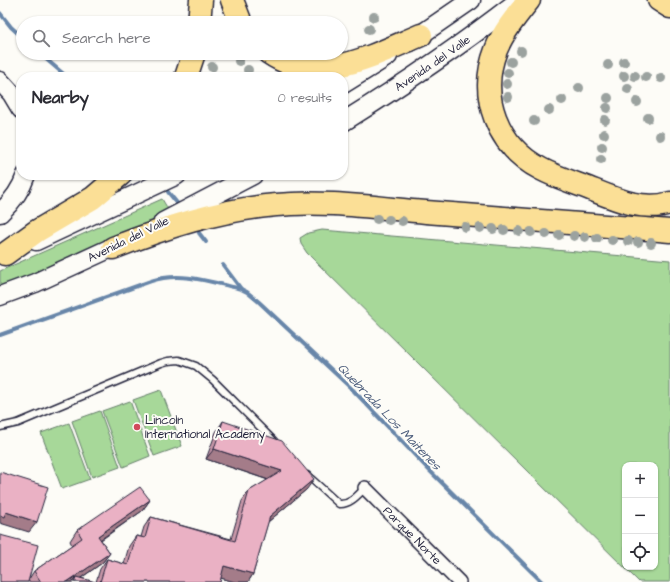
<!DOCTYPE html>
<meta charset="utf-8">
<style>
:root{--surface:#fff;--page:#f7f7f7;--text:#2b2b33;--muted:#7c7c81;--line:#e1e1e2}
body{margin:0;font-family:"Architects Daughter",sans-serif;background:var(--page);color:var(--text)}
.controls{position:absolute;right:12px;bottom:12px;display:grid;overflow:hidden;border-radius:8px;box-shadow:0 1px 3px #0004}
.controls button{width:36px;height:36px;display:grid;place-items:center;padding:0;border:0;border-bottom:1px solid var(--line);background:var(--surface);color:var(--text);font:20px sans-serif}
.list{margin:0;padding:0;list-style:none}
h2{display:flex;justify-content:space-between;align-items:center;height:52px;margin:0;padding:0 16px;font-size:17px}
h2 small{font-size:13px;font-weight:400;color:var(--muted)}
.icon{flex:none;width:22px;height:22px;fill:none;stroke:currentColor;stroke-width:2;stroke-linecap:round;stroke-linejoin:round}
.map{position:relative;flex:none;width:670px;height:582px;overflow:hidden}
.search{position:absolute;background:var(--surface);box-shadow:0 1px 3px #0004;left:16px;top:16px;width:332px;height:44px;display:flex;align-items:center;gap:10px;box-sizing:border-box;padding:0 14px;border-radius:22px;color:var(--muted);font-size:15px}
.panel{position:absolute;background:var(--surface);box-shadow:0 1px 3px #0004;left:16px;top:72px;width:332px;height:108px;border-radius:16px}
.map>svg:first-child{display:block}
</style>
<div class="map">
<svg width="670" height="582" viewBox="0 0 670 582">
<rect width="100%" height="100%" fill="#fdfcf7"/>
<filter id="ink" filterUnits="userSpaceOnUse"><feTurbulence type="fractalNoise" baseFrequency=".025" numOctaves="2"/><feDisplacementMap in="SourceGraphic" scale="8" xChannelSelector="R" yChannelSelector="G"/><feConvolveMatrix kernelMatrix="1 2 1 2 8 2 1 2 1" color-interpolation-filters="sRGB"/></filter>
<g filter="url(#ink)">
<g fill="#a7d899" stroke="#647d6a" fill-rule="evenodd">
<path d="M162,199L171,214L0,292V271Z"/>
<path d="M322,230L670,260V582H639L307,253L301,244L300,238L308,233ZM625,465H655V567H625Z"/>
<path d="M161,390L182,446L154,456L133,400Z"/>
<path d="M130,401L150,456L123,467L102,411Z"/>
<path d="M100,411L120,467L92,477L72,421Z"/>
<path d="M69,423L90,479L62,489L41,433Z"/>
</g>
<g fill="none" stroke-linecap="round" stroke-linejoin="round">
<g stroke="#6886a9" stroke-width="4">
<path d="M0,13L11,27L23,38"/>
<path d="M39,53L67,77"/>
<path d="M168,192L177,203"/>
<path d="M199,233L206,242"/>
<path d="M223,265L241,289L247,292L259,302L353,390L430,471L542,582"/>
<path d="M0,335L151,281C181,271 211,282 241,289"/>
</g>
<g stroke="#22223b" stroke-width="9">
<g id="lane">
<path d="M0,427L18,423L161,363L168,361L179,360L196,366L213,380L274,441"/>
<path d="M307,475L339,504C350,505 358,495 365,488"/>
</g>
</g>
<g stroke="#22223b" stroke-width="16">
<g id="street">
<path id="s1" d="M365,488L459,582"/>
</g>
</g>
<g stroke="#22223b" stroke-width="21">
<g id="secondary">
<path d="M410,42L471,0"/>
<path d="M0,81L12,94L21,109"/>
<path d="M343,84L388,56"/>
<path id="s2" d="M343,122C404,84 463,44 519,0"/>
<path d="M0,213C12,202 21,190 26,175"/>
<path d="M163,222L253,175"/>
<path d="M36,241L177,175"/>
<path d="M0,296L35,283L124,242"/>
</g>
</g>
<g stroke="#22223b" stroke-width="25">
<g id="highway">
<path d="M232,0L241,23"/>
<path d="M529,0C517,15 503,32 496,50C478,96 497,146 541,169C556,177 572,182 588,188C613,198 643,212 670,203"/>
<path d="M659,0L670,7"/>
<path d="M199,23L201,0"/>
<path d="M269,53C318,87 373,55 421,35"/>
<path d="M186,77L194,53"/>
<path d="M113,248C166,227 219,210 276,205C325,200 377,208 426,212C508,218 589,224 670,231"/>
<path d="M5,254L37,231L93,198L120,175"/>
</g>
</g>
<use href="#lane" stroke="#fdfcf7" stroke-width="6"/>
<use href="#street" stroke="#fdfcf7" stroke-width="13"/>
<use href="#secondary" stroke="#fdfcf7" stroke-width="18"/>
<use href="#highway" stroke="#fbdf96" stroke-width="22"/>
</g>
<g fill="#9ba29f">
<circle cx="374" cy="17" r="5"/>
<circle cx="369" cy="29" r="5"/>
<circle cx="521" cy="51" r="5"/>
<circle cx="239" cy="61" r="5"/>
<circle cx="511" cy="62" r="5"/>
<circle cx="624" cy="62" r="5"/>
<circle cx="608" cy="65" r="5"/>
<circle cx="212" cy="67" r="5"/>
<circle cx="248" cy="70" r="5"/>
<circle cx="508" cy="73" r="5"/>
<circle cx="624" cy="76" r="5"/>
<circle cx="635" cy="76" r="5"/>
<circle cx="646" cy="77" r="5"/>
<circle cx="661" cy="78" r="5"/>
<circle cx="507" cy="84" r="5"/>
<circle cx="579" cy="88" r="5"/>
<circle cx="628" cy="89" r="5"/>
<circle cx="508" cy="97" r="5"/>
<circle cx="608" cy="98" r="5"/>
<circle cx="562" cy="100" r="5"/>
<circle cx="637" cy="102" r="5"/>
<circle cx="607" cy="108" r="5"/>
<circle cx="549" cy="110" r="5"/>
<circle cx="648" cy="118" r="5"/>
<circle cx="605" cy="120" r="5"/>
<circle cx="534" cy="121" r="5"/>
<circle cx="604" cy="134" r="5"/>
<circle cx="660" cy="136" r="5"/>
<circle cx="602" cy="147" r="5"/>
<circle cx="601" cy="159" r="5"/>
<circle cx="377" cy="219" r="5"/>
<circle cx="389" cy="220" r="5"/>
<circle cx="402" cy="221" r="5"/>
<circle cx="465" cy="227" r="5"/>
<circle cx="480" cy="228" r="5"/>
<circle cx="493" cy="229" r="5"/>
<circle cx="504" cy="230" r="5"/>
<circle cx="519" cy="231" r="5"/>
<circle cx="531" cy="232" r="5"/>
<circle cx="546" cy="234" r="5"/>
<circle cx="559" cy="235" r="5"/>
<circle cx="574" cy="236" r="5"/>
<circle cx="585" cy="237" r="5"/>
<circle cx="597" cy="238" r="5"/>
<circle cx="612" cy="240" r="5"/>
<circle cx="628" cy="241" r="5"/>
<circle cx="638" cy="242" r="5"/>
<circle cx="651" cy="243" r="5"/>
</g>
<g fill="#c998a9" stroke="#22223b">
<path d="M223,421L307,489L268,522L253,574L248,582H235L221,578L220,582H96L100,569L107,559L124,564L129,546L136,536L141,537L144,527L151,517L231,539L242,501L249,491L268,480L206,459L216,432Z"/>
<path d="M150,500L142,511L101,540L110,553L102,563L81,578L95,582H0L29,579L34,571L72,545L70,541L77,530Z"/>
</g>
<g fill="#a47c89" stroke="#22223b">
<path d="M214,449L282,471L275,482L206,459Z"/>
<path d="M314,479L307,489L262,527L270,516Z"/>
<path d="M150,500L142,511L91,546L98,536Z"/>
<path d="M6,512L37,522L29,532L0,523V515Z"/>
<path d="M110,553L102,563L75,582L76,577L72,582H67Z"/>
<path d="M224,566L253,574L248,582H235L217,577Z"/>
</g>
<g fill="#eab1c4" stroke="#22223b">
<path d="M223,421L282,441L314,479L270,516L253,574L224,566L220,582H100L107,559L128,565L136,536L145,538L151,517L235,541L249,491L282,471L214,449Z"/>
<path d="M0,472L48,487L37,522L6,512L4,517L0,515Z"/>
<path d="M140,487L150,500L98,536L110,553L67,582H41L34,571L82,538L77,530Z"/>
<path d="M0,535L38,545L28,582H0Z"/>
<path d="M76,577L95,582H74Z"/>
</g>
</g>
<circle fill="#d1495b" stroke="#fdfcf7" stroke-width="1.5" cx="137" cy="427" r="4"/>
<g text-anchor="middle" stroke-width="4" stroke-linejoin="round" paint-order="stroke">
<g font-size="12" fill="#22223b" stroke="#fdfcf7">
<text dy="4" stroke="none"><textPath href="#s2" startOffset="107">Avenida del Valle</textPath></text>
<text transform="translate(128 239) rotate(-26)" y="4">Avenida del Valle</text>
<text dy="4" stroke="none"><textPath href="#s1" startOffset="67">Parque Norte</textPath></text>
</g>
<g font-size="12" fill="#22223b" stroke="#fdfcf7" text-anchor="start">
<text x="145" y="424">Lincoln<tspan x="145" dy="14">International Academy</tspan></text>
</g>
<g font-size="13" font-style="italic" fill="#4b5c7b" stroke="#fdfcf7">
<text transform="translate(390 416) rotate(46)" y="5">Quebrada Los Maitenes</text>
</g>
</g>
</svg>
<div class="controls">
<button>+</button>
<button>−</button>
<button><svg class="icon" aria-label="locate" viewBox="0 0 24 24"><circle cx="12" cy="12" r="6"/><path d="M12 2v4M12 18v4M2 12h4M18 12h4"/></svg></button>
</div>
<div class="search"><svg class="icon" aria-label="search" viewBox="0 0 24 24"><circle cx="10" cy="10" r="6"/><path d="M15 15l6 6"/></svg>Search here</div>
<section class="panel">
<h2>Nearby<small>0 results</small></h2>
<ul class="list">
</ul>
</section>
</div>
